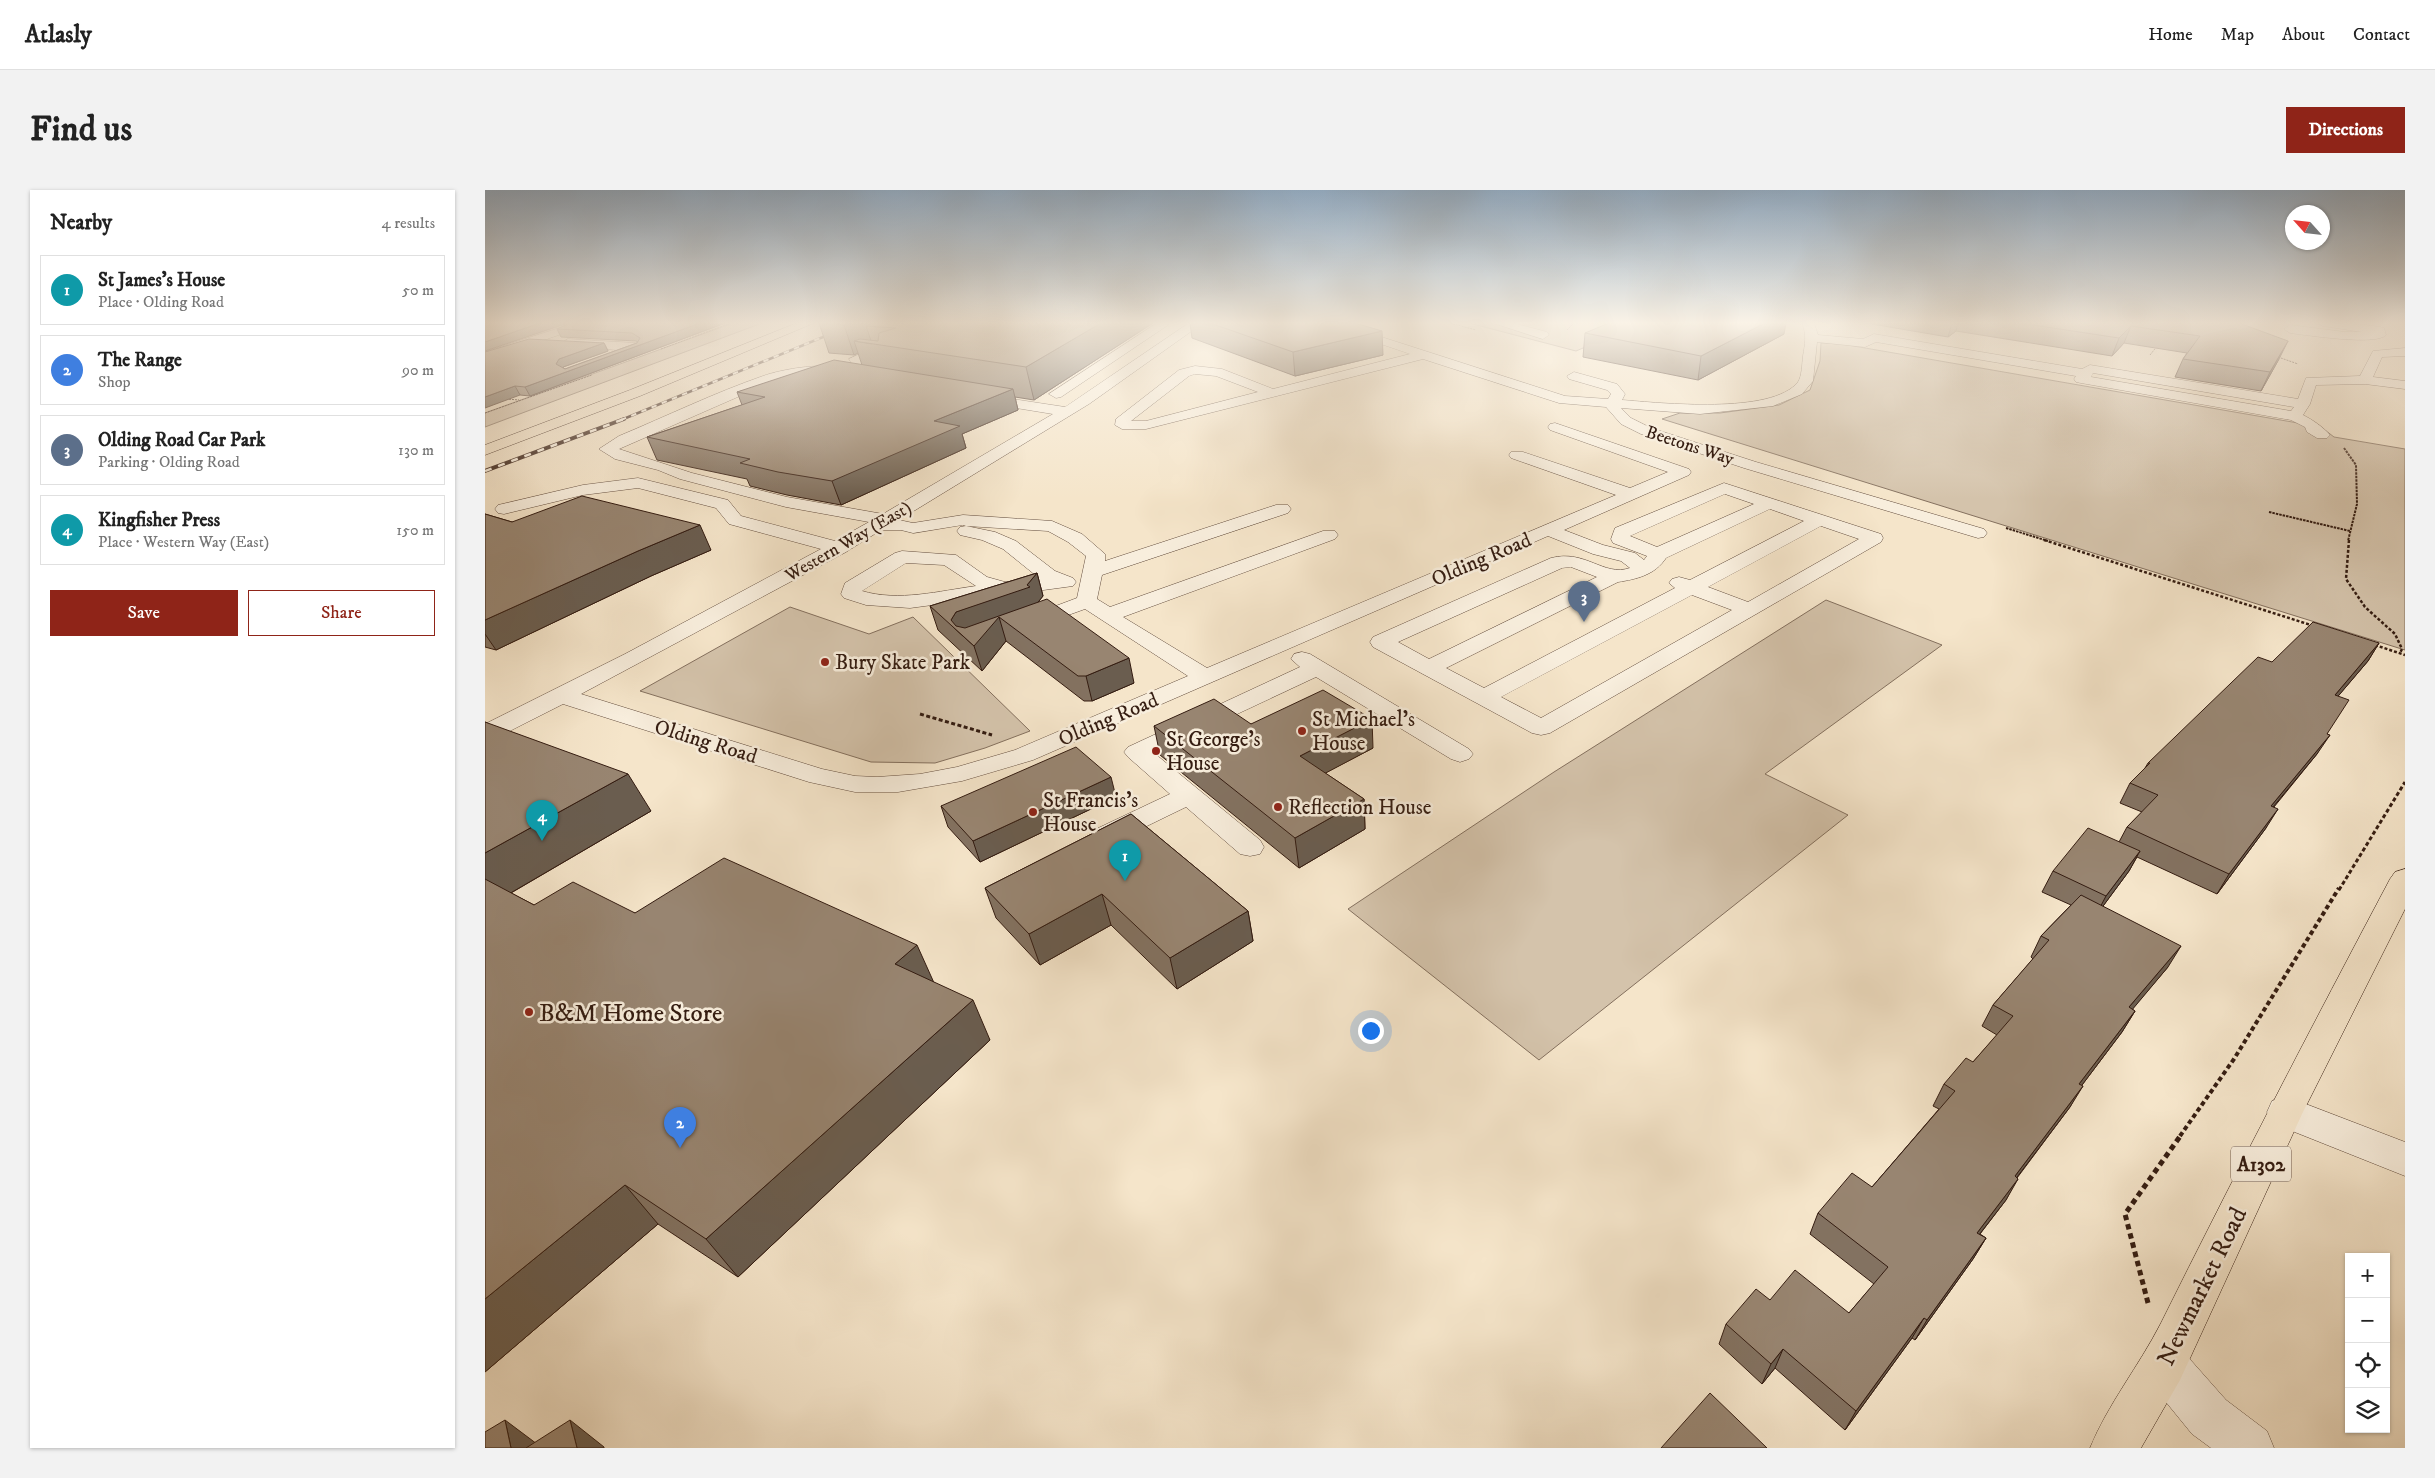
<!DOCTYPE html>
<meta charset="utf-8">
<style>
:root{--surface:#fff;--page:#f2f2f2;--text:#222;--muted:#767676;--line:#e0e0e0;--accent:#8f2418}
body{margin:0;font-family:"IM FELL DW Pica",serif;background:var(--page);color:var(--text)}
.controls{position:absolute;right:15px;bottom:15px;display:grid;overflow:hidden;border-radius:0px;box-shadow:0 1px 4px #0004}
.controls button{width:45px;height:45px;display:grid;place-items:center;padding:0;border:0;border-bottom:1px solid var(--line);background:var(--surface);color:var(--text);font:25px sans-serif}
.compass{position:absolute;left:1800px;top:15px;width:45px;height:45px;border-radius:50%;background:var(--surface);box-shadow:0 1px 4px #0004;rotate:297deg}
.you{position:absolute;left:885px;top:840px;width:18px;height:18px;margin:-12px;border:4px solid #fff;border-radius:50%;background:#1a73e8;box-shadow:0 0 0 8px #1a73e833}
.badge{display:grid;place-items:center;width:32px;height:32px;border-radius:50%;background:var(--accent);color:#fff;font-size:16px;font-weight:700}
.pin{position:absolute;translate:-50% -41px;filter:drop-shadow(0 1px 2px #0008)}
.pin::after{content:'';position:absolute;top:26px;width:18px;height:15px;background:inherit;clip-path:polygon(0 0,100% 0,50% 100%)}
.list{margin:0;padding:0;list-style:none}
h2{display:flex;justify-content:space-between;align-items:center;height:65px;margin:0;padding:0 20px;font-size:21px}
h2 small{font-size:16px;font-weight:400;color:var(--muted)}
.list li{display:grid;grid-template-columns:32px 1fr auto;gap:15px;align-items:center;box-sizing:border-box;height:70px;margin:0 10px 10px;padding:0 10px;border:1px solid var(--line);border-radius:0px}
.list b{display:block;font-size:19px;white-space:nowrap}
.list p{margin:0;font-size:16px;white-space:nowrap;color:var(--muted)}
.list em{font-size:16px;font-style:normal;color:var(--muted)}
.actions{display:flex;gap:10px;padding:15px 20px}
.actions a{flex:1;padding:11px 0;border:1px solid var(--accent);border-radius:0px;text-align:center;font-size:18px;color:var(--accent)}
.actions .main{background:var(--accent);color:#fff}
.icon{flex:none;width:28px;height:28px;fill:none;stroke:currentColor;stroke-width:2;stroke-linecap:round;stroke-linejoin:round}
.map{position:relative;flex:none;width:1920px;height:1258px;overflow:hidden;border-radius:0px}
header{display:flex;align-items:center;gap:30px;box-sizing:border-box;height:70px;padding:0 25px;background:var(--surface);border-bottom:1px solid var(--line)}
header strong{font-size:24px}
nav{display:flex;gap:28px;margin-inline-start:auto;font-size:18px}
.intro{display:flex;align-items:center;justify-content:space-between;box-sizing:border-box;height:120px;padding:0 30px}
h1{margin:0;font-size:35px}
.button{padding:12px 22px;border-radius:0px;background:var(--accent);color:#fff;font-size:18px;font-weight:700}
main{display:flex;gap:30px;padding:0 30px}
aside{flex:1;background:var(--surface);border-radius:0px;box-shadow:0 1px 4px #0004}
.map>svg:first-child{display:block}
</style>
<header>
<strong>Atlasly</strong>
<nav><a>Home</a><a>Map</a><a>About</a><a>Contact</a></nav>
</header>
<div class="intro"><h1>Find us</h1><a class="button">Directions</a></div>
<main>
<aside>
<h2>Nearby<small>4 results</small></h2>
<ul class="list">
<li><span class="badge" style="background:#0f9aa8">1</span><div><b>St James's House</b><p>Place · Olding Road</p></div><em>50 m</em></li>
<li><span class="badge" style="background:#3f7fe0">2</span><div><b>The Range</b><p>Shop</p></div><em>90 m</em></li>
<li><span class="badge" style="background:#5c6f8a">3</span><div><b>Olding Road Car Park</b><p>Parking · Olding Road</p></div><em>130 m</em></li>
<li><span class="badge" style="background:#0f9aa8">4</span><div><b>Kingfisher Press</b><p>Place · Western Way (East)</p></div><em>150 m</em></li>
</ul>
<div class="actions"><a class="main">Save</a><a>Share</a></div>
</aside>
<div class="map">
<svg width="1920" height="1258" viewBox="0 0 1920 1258">
<rect width="100%" height="100%" fill="#f5e5ca"/>
<filter id="stains"><feTurbulence type="fractalNoise" baseFrequency=".004" numOctaves="4"/><feColorMatrix values="0 0 0 0 .2 0 0 0 0 .09 0 0 0 0 .02 0 0 0 .5 -.17"/></filter>
<radialGradient id="worn" r=".72"><stop offset=".6" stop-color="#630" stop-opacity="0"/><stop offset="1" stop-color="#630" stop-opacity=".3"/></radialGradient>
<g fill="#d4c3ab" stroke="#84705e">
<path d="M248,133H277L0,237V223Z"/>
<path d="M984,133H1157L1091,161Z"/>
<path d="M1336,153L1357,154L1836,237L1849,247L1920,259V460L1177,229L1195,223H1235L1294,215L1325,200L1335,171Z"/>
<path d="M1341,410L1457,455L1280,584L1363,625L1054,870L863,719L1069,582Z"/>
<path d="M305,417L384,444L428,427L545,541L500,558L450,573L386,572L155,501Z"/>
</g>
<g fill="none" stroke-linecap="round" stroke-linejoin="round">
<g stroke="#644e3f" stroke-width="1">
<g id="minor">
<path d="M90,133H109L0,170V162Z"/>
<path d="M442,133H459L378,170L419,177L421,180L419,183L414,184L368,176L364,169Z"/>
<path d="M672,133H686L576,207L571,208L564,204Z"/>
<path d="M704,133H718L604,214L414,330L428,333L478,325L567,331L597,344L620,364V371L791,315H803L806,319L803,323L617,385L612,409L625,417L838,341H850L853,345L850,349L638,427L722,478L1131,305L1026,268L1024,265L1026,262H1038L1145,298L1183,282L1065,240L1063,237L1065,234L1070,233L1204,279L1206,282L1204,285L1079,340L1118,355L1150,363L1159,370L1162,366L1128,353L1126,349L1130,338L1239,293L1396,344L1398,348L1396,352L1065,543L1056,545L1047,543L888,457L885,452L888,447L1066,368C1101,359 1118,387 1145,378L1136,371L1108,364L1063,346L548,570L477,591L413,602H370L324,592L78,514L9,549L0,551V534L140,464L336,359L244,334L231,318L153,298L98,305L19,324L13,323L10,319L13,315L98,295L153,288L243,310L256,326L350,351L384,332L301,317L195,289L173,280L130,269L114,259L134,246C182,226 229,203 278,186C294,180 348,169 360,183L358,186L313,185L289,191L134,259L207,283L302,307L398,324L568,224L494,212L489,211L487,208L489,205L494,204L580,217ZM1240,304L1269,314L1172,357L1145,346ZM1285,319L1319,331L1205,390L1194,387L1187,389L1184,393L1190,398L999,498L961,478L1133,392C1152,389 1170,385 1181,368ZM478,335L481,336L475,337L472,341L475,345L497,350L518,359L554,388L520,392L502,387L471,365L417,361L410,363L360,393L356,404L359,408L381,415L425,418L588,396L591,392L588,388L570,381L531,351L510,342L481,336L563,341L583,352L601,366L592,408L536,429L532,433L536,437L543,439L550,437L600,419L703,486L530,560L472,577L435,584L392,587L370,586L337,579L96,504L361,362L396,340H416L428,343ZM1336,336L1374,349L1263,412L1223,397ZM421,373L459,375L491,396C454,401 414,412 377,401ZM1086,377L1112,387L944,469L913,452L1077,378ZM1207,405L1247,420L1056,528L1016,507Z"/>
<path d="M834,133H853L1080,206L1123,209L1126,204L1122,200L1084,189L1082,186L1089,182L1132,194L1140,204L1137,210C1175,213 1287,225 1313,192C1317,186 1317,174 1318,166C1320,154 1322,145 1317,133H1329L1333,145L1378,149L1389,144L1597,179L1605,175L1813,209L1821,188L1875,186L1888,161L1920,158V166L1897,167L1888,187L1920,191V199L1880,194L1831,195L1825,214L1818,225C1828,230 1838,237 1845,245L1842,248H1832L1822,242L1820,237L1806,230L1596,193L1591,192L1589,189L1591,186L1391,152L1380,157L1332,152L1328,191L1317,204L1288,216L1215,224L1136,218L1146,228L1166,238L1271,272L1499,339L1502,343L1499,347L1493,348L1259,278L1156,244L1136,234L1121,217L1074,213L938,169L661,239H637L630,235L631,229L694,180L710,176L737,179L788,199L925,164ZM1608,183L1809,217L1806,221L1606,187ZM710,184L731,186L773,202L661,231H646L704,186Z"/>
<path d="M1008,133H1028L1062,142L1064,145L1058,149Z"/>
<path d="M1832,133H1865L1895,137L1899,138L1901,145C1891,156 1822,145 1805,143L1799,139L1805,135L1860,142H1877L1838,136Z"/>
<path d="M83,149L151,153L157,157L155,160L123,171L119,170L117,167L132,160L79,156L77,153Z"/>
<path d="M817,462L825,464L984,559L988,564L984,569L975,572L966,569L831,487L669,563L775,650L779,657L775,664L765,666L755,664L701,617L629,652L619,655L609,652L605,646L609,640L685,604L643,567L639,562L643,557L815,477L806,469L809,464Z"/>
<path d="M1800,906L1920,952V986L1787,933L1782,922L1787,911Z"/>
<path d="M1679,1151L1695,1158L1741,1210L1782,1241L1789,1258H1726L1707,1244L1663,1190L1656,1174L1663,1158Z"/>
</g>
</g>
<g stroke="#341c11" stroke-width="1">
<path id="major" d="M1920,679V719L1817,924L1695,1190L1656,1258H1605C1623,1214 1654,1176 1676,1133C1750,984 1827,836 1905,689L1910,682Z"/>
</g>
<g stroke="#341c11" stroke-width="1">
<path id="highway" d="M312,133H329L155,206L0,265V255L145,200Z"/>
</g>
<g stroke="#341c11" stroke-width="1" stroke-dasharray="2 1" stroke-linecap="butt">
<path d="M965,133L991,140"/>
<path d="M1085,133H1127"/>
<path d="M1082,140L1089,133"/>
<path d="M176,159L246,133"/>
<path d="M1665,165L1673,155"/>
<path d="M1793,167L1813,174"/>
<path d="M21,209L34,210"/>
<path d="M0,223L107,185"/>
</g>
<g stroke="#341c11" stroke-width="2" stroke-dasharray="2.5 1" stroke-linecap="butt">
<path d="M1859,258L1871,275L1872,314L1863,351"/>
<path d="M1784,322L1865,341"/>
<path d="M1521,338L1563,351"/>
</g>
<g stroke="#341c11" stroke-width="2.5" stroke-dasharray="3 2" stroke-linecap="butt">
<path d="M1559,350L1829,436"/>
<path d="M1864,350L1861,389L1880,417L1910,444L1917,459L1915,463"/>
<path d="M1890,455L1920,465"/>
</g>
<g stroke="#341c11" stroke-width="3" stroke-dasharray="4 2.5" stroke-linecap="butt">
<path d="M435,524L507,545"/>
<path d="M1854,700L1920,592"/>
</g>
<path stroke="#341c11" stroke-width="4" stroke-dasharray="4.5 3" stroke-linecap="butt" d="M1695,946L1749,869L1854,698"/>
<path stroke="#341c11" stroke-width="5" stroke-dasharray="5.5 4" stroke-linecap="butt" d="M1663,1113L1640,1024L1696,945"/>
<use href="#minor" fill="#f8eedd" fill-rule="evenodd"/>
<use href="#major" fill="#f5e5ca" fill-rule="evenodd"/>
<use href="#highway" fill="#f5e5ca" fill-rule="evenodd"/>
<g stroke="#341c11" stroke-width="2.5">
<path id="rail-far1" d="M136,230L372,133"/>
</g>
<g stroke="#341c11" stroke-width="4">
<path id="rail" d="M0,281L139,229"/>
</g>
<use href="#rail-far1" stroke="#f8eedd" stroke-width="2" stroke-dasharray="5.5" stroke-linecap="butt"/>
<use href="#rail" stroke="#f8eedd" stroke-width="2.5" stroke-dasharray="7" stroke-linecap="butt"/>
</g>
<g fill="#837261" stroke="#341c11">
<path d="M240,133L45,206L35,205L0,162L119,153L123,161L78,177L80,179L152,153L153,152L151,151L76,147L72,139Z"/>
<path d="M334,133H668L549,210L530,207L533,220L477,244L481,258L356,315L302,305L265,296L262,289L172,270L162,247L257,215L252,202L377,175L373,163L369,165L344,163Z"/>
<path d="M705,133H870L898,165L810,186L707,148Z"/>
<path d="M1381,133H1759L1757,135L1794,169L1776,201L1690,187L1698,169L1702,163L1639,153L1627,166L1471,141L1463,147Z"/>
<path d="M1100,143L1299,144L1213,190L1098,167Z"/>
<path d="M0,324L27,332L226,360L166,386L11,460L0,457Z"/>
<path d="M552,383L558,406L553,412L649,493L607,511H599L521,451L497,481L453,440L445,416Z"/>
<path d="M1894,453L1883,471L1853,506L1842,544L1832,564L1789,617L1781,638L1732,704L1652,667L1644,681L1618,716L1683,777L1647,819L1650,821L1637,842L1597,895L1585,917L1532,988L1521,1010L1495,1044L1501,1048L1488,1069L1430,1150L1427,1148L1360,1240L1290,1178L1277,1194L1234,1154L1241,1134L1285,1110L1364,1123L1389,1094L1325,1044L1333,1023L1387,997L1454,919L1448,916L1459,894L1488,872L1512,845L1497,836L1508,815L1548,769L1546,767L1556,746L1586,715L1557,702L1568,681L1634,652L1642,637L1657,622L1635,613L1645,593L1660,578L1663,573L1787,472Z"/>
<path d="M0,532L166,621L26,703L49,715L150,723L449,792L505,850L253,1087L173,1034L0,1182Z"/>
<path d="M766,534L888,558L840,583L879,609L880,639L814,678L675,565L669,536Z"/>
<path d="M631,607L495,672L463,637L456,616Z"/>
<path d="M646,624L763,721L768,751L692,799L626,735L555,775L511,728L500,698Z"/>
</g>
<g fill="#6a5d4f" stroke="#341c11">
<path d="M55,133H83L0,161V152Z"/>
<path d="M215,133H240L45,206L40,197Z"/>
<path d="M363,133H437L411,138L381,136L387,154L369,151L373,163L369,165L359,135Z"/>
<path d="M616,133H668L549,210L541,177Z"/>
<path d="M1280,133H1301L1299,144L1213,190L1216,166Z"/>
<path d="M1467,133H1473L1471,141L1463,147Z"/>
<path d="M1646,136L1639,153L1627,166L1634,148Z"/>
<path d="M897,141L898,165L810,186L808,162Z"/>
<path d="M1803,151L1794,169L1776,201L1785,182Z"/>
<path d="M119,153L123,161L78,177L75,182L71,174L74,169Z"/>
<path d="M30,196L35,205L0,218V207Z"/>
<path d="M528,199L533,220L477,244L481,258L356,315L347,291L449,231Z"/>
<path d="M215,335L226,360L166,386L11,460L0,444V430L153,361Z"/>
<path d="M552,383L558,406L550,416L514,427L521,451L497,481L489,456L469,438L466,430L471,422L542,395Z"/>
<path d="M1894,453L1883,471L1838,524L1850,505Z"/>
<path d="M644,468L649,493L607,511L601,486Z"/>
<path d="M887,529L888,558L818,595L815,566Z"/>
<path d="M1845,545L1832,564L1773,635L1786,616Z"/>
<path d="M143,584L166,621L5,715L0,708V663Z"/>
<path d="M626,587L631,607L495,672L488,651Z"/>
<path d="M879,609L880,639L814,678L810,648Z"/>
<path d="M1793,619L1781,638L1732,704L1744,684Z"/>
<path d="M1655,661L1644,681L1610,727L1621,706Z"/>
<path d="M617,704L626,735L555,775L544,744Z"/>
<path d="M763,721L768,751L692,799L685,768Z"/>
<path d="M432,755L450,795L410,774Z"/>
<path d="M1696,756L1683,777L1631,839L1644,817Z"/>
<path d="M488,810L505,850L253,1087L221,1049Z"/>
<path d="M1650,821L1637,842L1582,915L1594,894Z"/>
<path d="M1598,896L1585,917L1517,1007L1530,986Z"/>
<path d="M1533,989L1521,1010L1480,1063L1492,1043Z"/>
<path d="M140,995L173,1034L0,1182V1109Z"/>
<path d="M1501,1048L1488,1069L1430,1150L1442,1130Z"/>
<path d="M1439,1128L1427,1148L1360,1240L1371,1221Z"/>
<path d="M1298,1159L1290,1178L1277,1194L1286,1174Z"/>
<path d="M20,1230L56,1257L57,1258H26Z"/>
<path d="M85,1230L119,1257V1258H92Z"/>
</g>
<g fill="#988571" stroke="#341c11">
<path d="M0,133H55L0,152Z"/>
<path d="M85,133H215L40,197L30,196L0,207V162L44,149L119,153L74,169L71,174L80,179L152,153L155,148L147,143L72,139Z"/>
<path d="M334,133H363L359,135Z"/>
<path d="M388,133H616L541,177L369,151L375,149L393,151L394,143L411,138L381,136Z"/>
<path d="M725,133H870L897,141L808,162Z"/>
<path d="M1124,133H1280L1216,166L1100,143Z"/>
<path d="M1535,133H1754L1803,151L1785,182L1698,169L1715,146L1646,136L1634,148Z"/>
<path d="M349,170L528,199L449,231L475,236L347,291L293,282L255,273L265,269L162,247L280,207L252,202Z"/>
<path d="M97,306L215,335L153,361L0,430V324L27,332Z"/>
<path d="M552,383L542,395L545,397L471,422L466,430L471,436L480,438L562,409L644,468L601,486H593L514,427L489,456L445,416Z"/>
<path d="M1828,432L1894,453L1850,505L1864,510L1842,544L1845,545L1786,616L1793,619L1744,684L1642,637L1673,605L1645,593L1665,573H1663L1773,467L1787,472Z"/>
<path d="M838,500L887,529L815,566L879,609L810,648L669,536L729,509L766,534Z"/>
<path d="M0,532L143,584L0,663Z"/>
<path d="M591,557L626,587L488,651L456,616Z"/>
<path d="M646,624L763,721L685,768L617,704L544,744L500,698Z"/>
<path d="M1603,638L1655,661L1621,706L1568,681Z"/>
<path d="M239,668L432,755L410,774L488,810L221,1049L140,995L0,1109V689L49,715L88,692L150,723Z"/>
<path d="M1596,705L1696,756L1644,817L1650,821L1594,894L1598,896L1530,986L1533,989L1492,1043L1501,1048L1442,1130L1439,1128L1371,1221L1298,1159L1286,1174L1241,1134L1271,1099L1285,1110L1310,1080L1364,1123L1403,1077L1333,1023L1367,983L1387,997L1470,901L1459,894L1481,868L1488,872L1528,826L1508,815L1564,750L1556,746Z"/>
<path d="M1225,1203L1282,1258H1176Z"/>
<path d="M20,1230L26,1258H0V1242Z"/>
<path d="M85,1230L92,1258H41Z"/>
</g>
<linearGradient id="sky" x2="0" y2="1"><stop stop-color="#93acc3"/><stop offset="0.43" stop-color="#faf3e7"/><stop offset="1" stop-color="#faf3e7" stop-opacity="0"/></linearGradient>
<rect width="1920" height="309" fill="url(#sky)"/>
<g fill="#8f2418" stroke="#f8eedd" stroke-width="2">
<circle cx="340" cy="472" r="5"/>
<circle cx="817" cy="541" r="5"/>
<circle cx="671" cy="561" r="5"/>
<circle cx="793" cy="617" r="5"/>
<circle cx="548" cy="622" r="5"/>
<circle cx="44" cy="822" r="5"/>
</g>
<g text-anchor="middle" stroke-width="5" stroke-linejoin="round" paint-order="stroke">
<g font-size="18" fill="#341c11" stroke="#f8eedd">
<text transform="translate(1205 255) rotate(18)" y="6">Beetons Way</text>
<text transform="translate(363 351) rotate(-30)" y="6">Western Way (East)</text>
</g>
<rect fill="#f8eedd" stroke="#6f5b4e" stroke-width="1" x="1746" y="956.5" width="60" height="35" rx="4"/>
<g font-size="20" font-weight="bold" fill="#341c11">
<text x="1776" y="981">A1302</text>
</g>
<g font-size="21" fill="#341c11" stroke="#f8eedd">
<text transform="translate(996 369) rotate(-23)" y="7">Olding Road</text>
<text transform="translate(623 529) rotate(-23)" y="7">Olding Road</text>
<text transform="translate(221 551) rotate(17)" y="7">Olding Road</text>
</g>
<g font-size="21" fill="#341c11" stroke="#f8eedd" text-anchor="start">
<text x="350" y="479">Bury Skate Park</text>
<text x="827" y="536">St Michael's<tspan x="827" dy="24">House</tspan></text>
<text x="681" y="556">St George's<tspan x="681" dy="24">House</tspan></text>
<text x="558" y="617">St Francis's<tspan x="558" dy="24">House</tspan></text>
<text x="803" y="624">Reflection House</text>
</g>
<g font-size="25" fill="#341c11" stroke="#f8eedd" text-anchor="start">
<text x="54" y="831">B&amp;M Home Store</text>
</g>
<g font-size="25" fill="#341c11" stroke="#f8eedd">
<text transform="translate(1716 1096) rotate(-64)" y="9">Newmarket Road</text>
</g>
</g>
<rect width="100%" height="100%" filter="url(#stains)"/>
<rect width="100%" height="100%" fill="url(#worn)"/>
</svg>
<div class="controls">
<button>+</button>
<button>−</button>
<button><svg class="icon" aria-label="locate" viewBox="0 0 24 24"><circle cx="12" cy="12" r="6"/><path d="M12 2v4M12 18v4M2 12h4M18 12h4"/></svg></button>
<button><svg class="icon" aria-label="layers" viewBox="0 0 24 24"><path d="M12 4l9 5-9 5-9-5zM3 14l9 5 9-5"/></svg></button>
</div>
<svg class="compass" viewBox="-18 -18 36 36"><path d="M0-13l5 13h-10z" fill="#e53935"/><path d="M0 13l5-13h-10z" fill="#767676"/></svg>
<div class="you"></div>
<div class="pin badge" style="left:640px;top:691px;background:#0f9aa8">1</div>
<div class="pin badge" style="left:195px;top:958px;background:#3f7fe0">2</div>
<div class="pin badge" style="left:1099px;top:432px;background:#5c6f8a">3</div>
<div class="pin badge" style="left:57px;top:651px;background:#0f9aa8">4</div>
</div>
</main>
